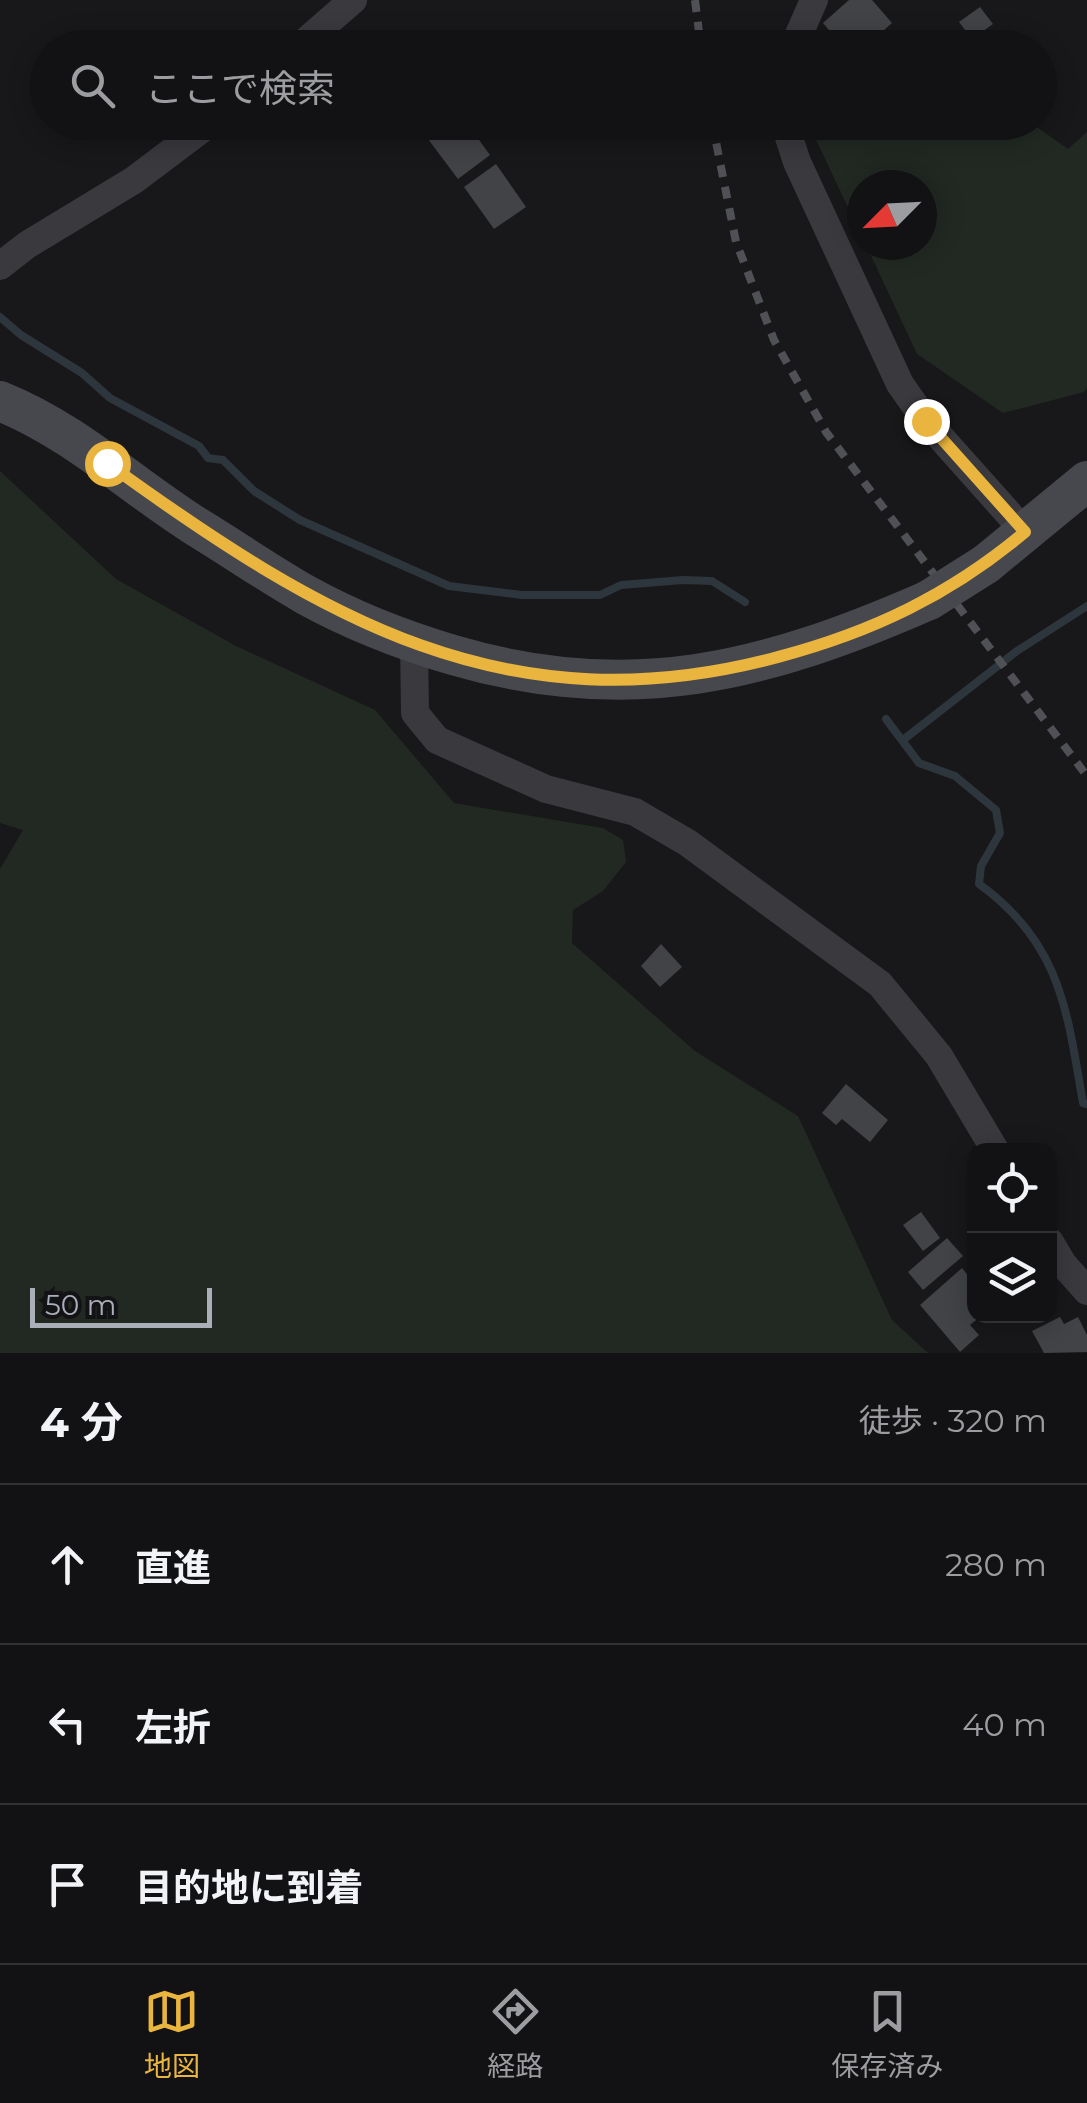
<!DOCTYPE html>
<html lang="ja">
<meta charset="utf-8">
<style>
:root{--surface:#121113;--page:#1b1a1c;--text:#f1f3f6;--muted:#9c9da0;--line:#313133;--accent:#eab53e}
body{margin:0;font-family:Montserrat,"Noto Sans JP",sans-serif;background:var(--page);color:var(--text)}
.controls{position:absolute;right:30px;bottom:30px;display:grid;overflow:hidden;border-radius:20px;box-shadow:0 5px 25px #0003}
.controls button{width:90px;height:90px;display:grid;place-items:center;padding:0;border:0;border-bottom:2px solid var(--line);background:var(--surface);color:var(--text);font:50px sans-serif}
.compass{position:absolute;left:847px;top:170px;width:90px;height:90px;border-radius:50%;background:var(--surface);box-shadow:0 5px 25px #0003;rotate:246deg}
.scale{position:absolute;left:30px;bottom:25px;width:182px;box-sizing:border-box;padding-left:10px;border:5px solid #aaaeb9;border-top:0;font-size:28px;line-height:35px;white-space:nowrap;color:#aaaeb9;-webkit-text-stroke:8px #131214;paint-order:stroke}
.stop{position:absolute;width:30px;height:30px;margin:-22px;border:8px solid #eab53e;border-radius:50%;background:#fff}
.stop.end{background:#eab53e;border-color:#fff;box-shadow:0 2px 10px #0008}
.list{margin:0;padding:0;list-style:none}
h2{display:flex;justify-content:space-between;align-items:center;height:130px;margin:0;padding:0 40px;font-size:42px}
h2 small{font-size:32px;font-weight:400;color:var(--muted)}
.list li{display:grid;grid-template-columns:65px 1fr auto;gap:30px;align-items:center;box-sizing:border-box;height:160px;padding:0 40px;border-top:2px solid var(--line)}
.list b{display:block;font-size:38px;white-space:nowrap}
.list em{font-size:32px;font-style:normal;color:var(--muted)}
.icon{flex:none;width:55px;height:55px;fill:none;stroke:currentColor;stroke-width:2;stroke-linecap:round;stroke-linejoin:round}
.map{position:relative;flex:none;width:1087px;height:1353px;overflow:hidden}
.search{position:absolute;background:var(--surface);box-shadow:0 5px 25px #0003;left:30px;right:30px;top:30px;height:110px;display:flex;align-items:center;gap:25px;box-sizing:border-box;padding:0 35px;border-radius:55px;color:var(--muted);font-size:38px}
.sheet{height:610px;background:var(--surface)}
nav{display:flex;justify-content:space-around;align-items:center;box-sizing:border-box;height:140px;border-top:2px solid var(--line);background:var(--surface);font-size:28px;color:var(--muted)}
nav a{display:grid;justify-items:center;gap:5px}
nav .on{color:var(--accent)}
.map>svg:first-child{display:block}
</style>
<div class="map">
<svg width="1087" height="1353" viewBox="0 0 1087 1353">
<rect width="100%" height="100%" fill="#181719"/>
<g fill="#222923">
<path d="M808,123H918L932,136L943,123H1031L1068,149L1087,132V388L1084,392L1003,413L917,354L866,245H922V185H862V237Z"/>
<path d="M0,471L116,579L236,646L375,710L454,803L603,828L623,840L626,862L603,891L573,910L572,943L695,1051L798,1116L892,1320L928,1353H0V869L23,830L0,823Z"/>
</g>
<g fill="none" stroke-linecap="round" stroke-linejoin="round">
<g stroke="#2e363d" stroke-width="8">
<path d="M0,317L21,335L82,373L110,398L199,446L208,458L223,460L254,491L300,520L449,586L522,595H600L621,585L683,580L712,581L745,602"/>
<path d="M886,719L919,763L955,776L996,810L1000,833L981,866L979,884C1061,943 1067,1011 1083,1103L1087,1104"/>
<path d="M903,740L1017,651L1087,606"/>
</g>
</g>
<g fill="#424346">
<path d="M849,0H872L892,23L864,48H844L823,23Z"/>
<path d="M980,7L993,24L972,39L959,22Z"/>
<path d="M451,122H466L490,155L458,179L428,139Z"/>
<path d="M496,164L526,207L494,229L464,187Z"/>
<path d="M661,944L682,967L660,987L641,966Z"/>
<path d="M846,1084L888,1120L870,1142L842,1119L836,1125L822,1113Z"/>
<path d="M921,1212L940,1238L923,1251L903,1225Z"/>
<path d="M947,1238L963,1256L923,1290L908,1272Z"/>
<path d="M962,1268L974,1283V1316H981L970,1325L979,1335L960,1352L920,1305Z"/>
<path d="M1060,1317L1064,1324L1078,1317L1087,1335V1352L1044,1353L1032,1331Z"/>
</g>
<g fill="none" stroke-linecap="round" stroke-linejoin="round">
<g stroke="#39393e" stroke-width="28">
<path d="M298,48L353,0"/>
<path d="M793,48L814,0"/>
<path d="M784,122L797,162L900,384L926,421L1025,532"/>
<path d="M0,266L27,245L134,180L211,122"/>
<path d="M414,643L415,713L437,740L546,789L635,812L688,843L880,984L939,1056L995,1150"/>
<path d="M1050,1242L1063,1264L1087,1291"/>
</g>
<g stroke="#47484e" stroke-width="40">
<path d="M0,401C73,430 132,486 197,527C233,549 269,574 306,595C353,621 402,640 453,655C630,707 765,672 929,600"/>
<path d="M986,564L1087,481"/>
</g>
<g stroke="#505157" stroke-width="8" stroke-dasharray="12 10" stroke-linecap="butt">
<path d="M695,0L701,48"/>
<path d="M712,122L736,242L774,340L826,432L1087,776"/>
</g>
<path stroke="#47484e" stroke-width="40" d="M929,600L986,564"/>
</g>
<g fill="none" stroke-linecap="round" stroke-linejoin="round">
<path stroke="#eab53e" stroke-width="12" d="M107,463C320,617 506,730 778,657C872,632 950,595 1025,532L926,421"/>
</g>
</svg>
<div class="controls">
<button><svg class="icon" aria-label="locate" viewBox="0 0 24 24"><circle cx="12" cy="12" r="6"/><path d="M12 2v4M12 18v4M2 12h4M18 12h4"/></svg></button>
<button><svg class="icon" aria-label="layers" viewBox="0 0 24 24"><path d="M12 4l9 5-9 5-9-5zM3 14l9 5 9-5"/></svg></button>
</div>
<svg class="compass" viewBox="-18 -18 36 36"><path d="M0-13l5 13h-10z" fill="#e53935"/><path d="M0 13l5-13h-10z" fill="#9c9da0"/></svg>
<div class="scale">50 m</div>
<div class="stop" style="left:107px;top:463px"></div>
<div class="stop end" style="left:926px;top:421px"></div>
<div class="search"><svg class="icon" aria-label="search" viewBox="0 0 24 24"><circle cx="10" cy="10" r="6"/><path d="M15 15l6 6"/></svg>ここで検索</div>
</div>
<section class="sheet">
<h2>4 分<small>徒歩 · 320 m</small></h2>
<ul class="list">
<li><svg class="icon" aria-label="ahead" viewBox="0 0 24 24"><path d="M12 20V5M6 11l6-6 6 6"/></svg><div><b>直進</b></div><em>280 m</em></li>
<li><svg class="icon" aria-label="left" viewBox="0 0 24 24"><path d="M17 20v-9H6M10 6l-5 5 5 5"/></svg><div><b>左折</b></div><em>40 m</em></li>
<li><svg class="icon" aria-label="arrive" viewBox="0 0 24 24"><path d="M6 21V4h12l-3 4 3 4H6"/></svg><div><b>目的地に到着</b></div></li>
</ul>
</section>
<nav>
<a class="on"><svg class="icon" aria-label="map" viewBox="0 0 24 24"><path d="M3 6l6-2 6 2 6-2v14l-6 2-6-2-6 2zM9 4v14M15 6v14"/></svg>地図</a>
<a><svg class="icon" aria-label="directions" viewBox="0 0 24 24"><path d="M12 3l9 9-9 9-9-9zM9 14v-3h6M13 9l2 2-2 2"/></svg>経路</a>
<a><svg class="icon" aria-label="saved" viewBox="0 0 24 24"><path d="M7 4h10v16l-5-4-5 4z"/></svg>保存済み</a>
</nav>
